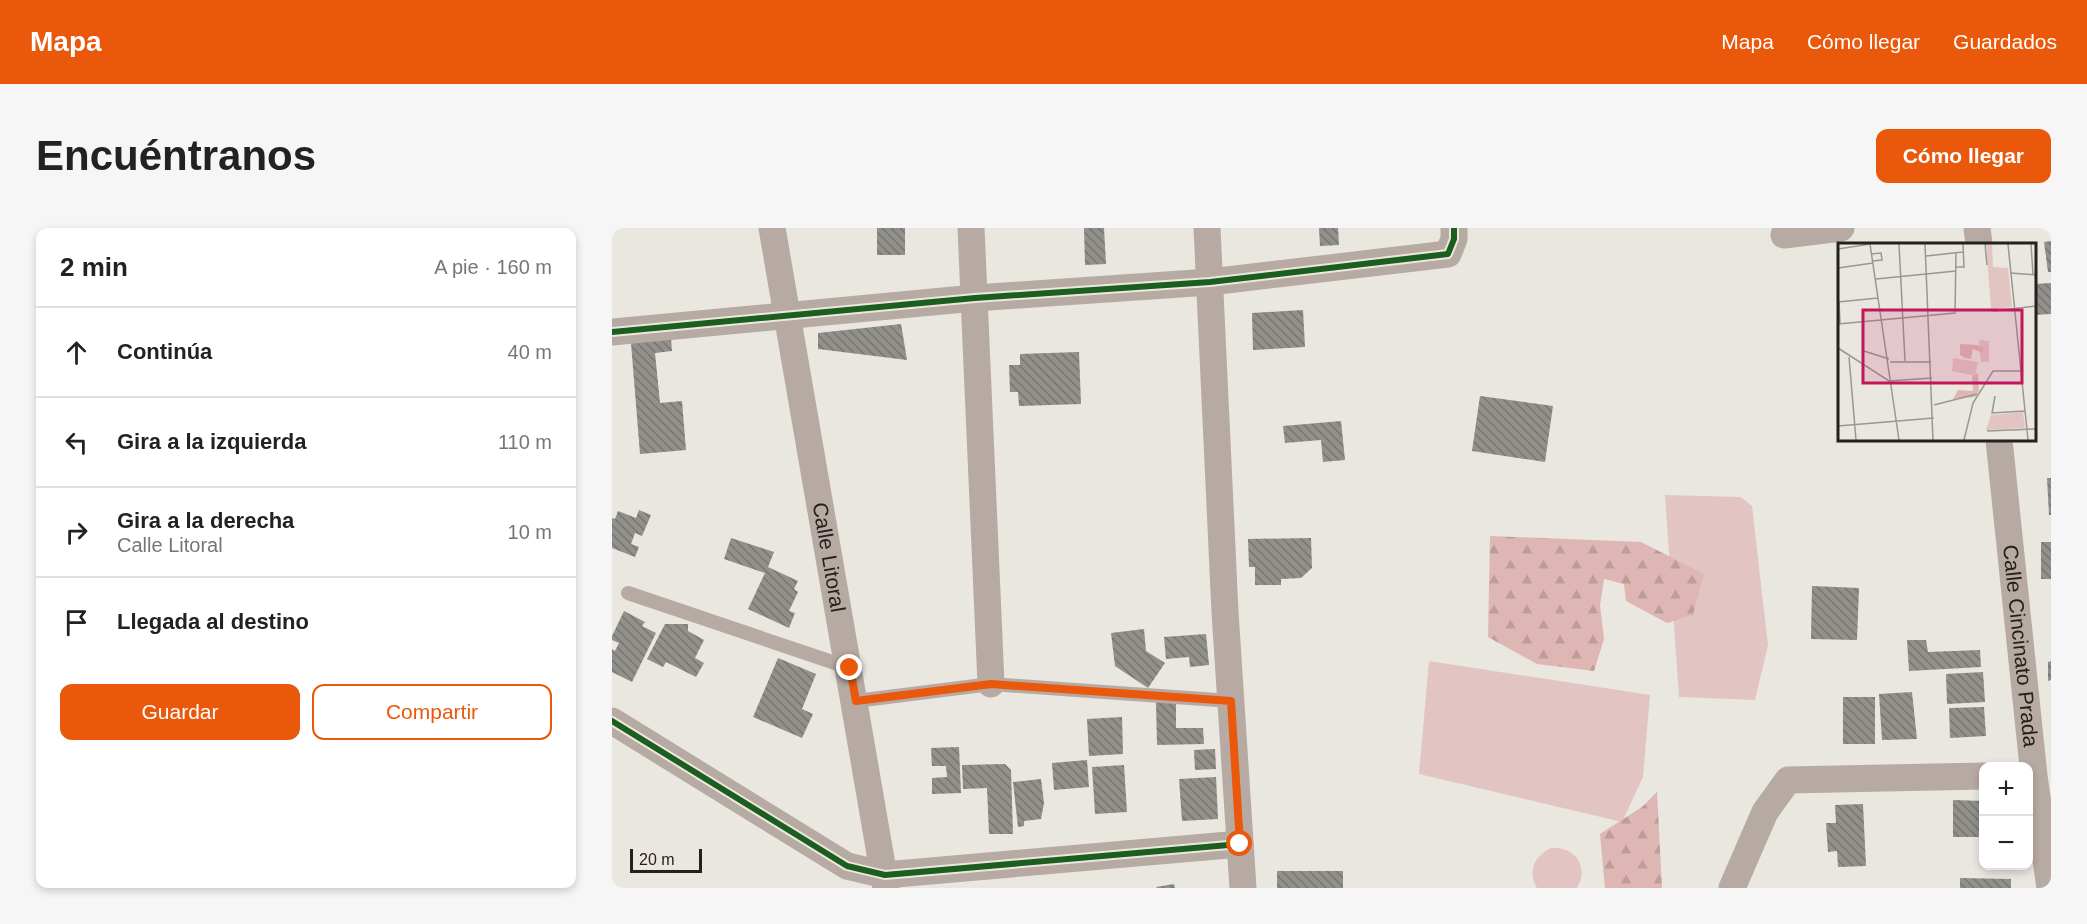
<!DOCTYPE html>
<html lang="es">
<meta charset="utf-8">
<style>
:root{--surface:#fff;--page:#f6f6f6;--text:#222;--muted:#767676;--line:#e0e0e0;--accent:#ea580c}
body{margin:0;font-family:Arial,sans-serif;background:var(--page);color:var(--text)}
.controls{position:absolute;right:18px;bottom:18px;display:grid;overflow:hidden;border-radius:12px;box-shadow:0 3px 9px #0003}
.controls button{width:54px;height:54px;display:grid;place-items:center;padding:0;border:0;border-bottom:2px solid var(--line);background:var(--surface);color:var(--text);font:30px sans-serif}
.scale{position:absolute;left:18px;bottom:15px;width:72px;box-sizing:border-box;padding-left:6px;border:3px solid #23211e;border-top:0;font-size:16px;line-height:21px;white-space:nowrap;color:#23211e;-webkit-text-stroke:4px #ede7dd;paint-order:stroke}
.stop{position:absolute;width:18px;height:18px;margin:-14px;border:4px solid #ea580c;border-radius:50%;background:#fff}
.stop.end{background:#ea580c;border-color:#fff;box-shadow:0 2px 6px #0008}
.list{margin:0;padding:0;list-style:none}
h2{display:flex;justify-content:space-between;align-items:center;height:78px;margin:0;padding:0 24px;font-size:26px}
h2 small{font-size:20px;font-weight:400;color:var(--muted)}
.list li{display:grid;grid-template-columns:39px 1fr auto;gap:18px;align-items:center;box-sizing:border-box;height:90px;padding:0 24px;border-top:2px solid var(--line)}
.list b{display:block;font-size:22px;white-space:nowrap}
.list p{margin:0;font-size:20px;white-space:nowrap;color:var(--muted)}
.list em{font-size:20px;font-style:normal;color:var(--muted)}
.actions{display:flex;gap:12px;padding:18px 24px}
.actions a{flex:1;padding:14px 0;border:2px solid var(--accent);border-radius:12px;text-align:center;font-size:21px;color:var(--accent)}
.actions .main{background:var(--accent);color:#fff}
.icon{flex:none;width:33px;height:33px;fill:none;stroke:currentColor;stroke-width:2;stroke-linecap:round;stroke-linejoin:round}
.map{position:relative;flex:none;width:1439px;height:660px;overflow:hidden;border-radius:12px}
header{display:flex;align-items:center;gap:36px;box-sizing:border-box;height:84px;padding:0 30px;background:var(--accent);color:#fff}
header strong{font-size:28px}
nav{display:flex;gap:33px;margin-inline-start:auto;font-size:21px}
.intro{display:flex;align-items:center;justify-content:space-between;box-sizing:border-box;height:144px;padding:0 36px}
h1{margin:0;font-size:42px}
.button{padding:15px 27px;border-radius:12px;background:var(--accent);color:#fff;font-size:21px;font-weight:700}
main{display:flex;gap:36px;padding:0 36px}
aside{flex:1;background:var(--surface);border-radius:12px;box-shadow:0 3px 9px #0003}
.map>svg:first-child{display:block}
</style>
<header>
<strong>Mapa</strong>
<nav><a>Mapa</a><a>Cómo llegar</a><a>Guardados</a></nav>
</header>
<div class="intro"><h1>Encuéntranos</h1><a class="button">Cómo llegar</a></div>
<main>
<aside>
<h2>2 min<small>A pie · 160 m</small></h2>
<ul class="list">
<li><svg class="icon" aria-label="ahead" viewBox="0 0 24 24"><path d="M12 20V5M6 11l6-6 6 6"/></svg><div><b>Continúa</b></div><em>40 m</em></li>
<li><svg class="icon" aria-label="left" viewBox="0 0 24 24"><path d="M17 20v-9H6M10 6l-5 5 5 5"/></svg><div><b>Gira a la izquierda</b></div><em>110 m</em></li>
<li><svg class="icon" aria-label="right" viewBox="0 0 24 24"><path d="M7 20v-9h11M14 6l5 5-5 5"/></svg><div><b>Gira a la derecha</b><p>Calle Litoral</p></div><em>10 m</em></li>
<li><svg class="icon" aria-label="arrive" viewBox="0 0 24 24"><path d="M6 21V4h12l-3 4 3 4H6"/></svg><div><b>Llegada al destino</b></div></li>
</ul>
<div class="actions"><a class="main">Guardar</a><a>Compartir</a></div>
</aside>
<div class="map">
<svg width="1439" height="660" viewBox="0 0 1439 660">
<defs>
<pattern id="forest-firs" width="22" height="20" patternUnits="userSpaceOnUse" patternTransform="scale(1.5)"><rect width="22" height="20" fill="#deb6b3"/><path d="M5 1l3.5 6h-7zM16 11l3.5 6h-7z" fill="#be9c9a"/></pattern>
<pattern id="building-back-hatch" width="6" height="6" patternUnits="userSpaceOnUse" patternTransform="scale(1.5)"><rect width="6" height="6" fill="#92908b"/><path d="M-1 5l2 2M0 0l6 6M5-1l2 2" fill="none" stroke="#777571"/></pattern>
</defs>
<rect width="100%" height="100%" fill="#eae6e0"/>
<g fill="#e2c5c2">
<path d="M1053,267L1129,269L1140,278L1156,417L1143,472L1067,469Z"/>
<path d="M817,433L1038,467L1031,549L1010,594L807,546Z"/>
<path d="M939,620C962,618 978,639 965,660H925C915,644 922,628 939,620Z"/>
</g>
<g fill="url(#forest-firs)">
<path d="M878,308L1029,314L1092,346L1081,387L1055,395L1014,373L1012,356L992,351L988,377L992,411L982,443L925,436L876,409Z"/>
<path d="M1045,564L1050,660H993L988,606L1030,579Z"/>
</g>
<g fill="url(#building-back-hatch)">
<rect x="265" y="0" width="28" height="27"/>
<path d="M472,0H492L494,36L473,37Z"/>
<path d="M707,0H726L727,17L708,18Z"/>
<path d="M1439,13V44H1436L1432,14Z"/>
<path d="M1439,55V86L1422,87V56Z"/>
<path d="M691,82L693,119L641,122L640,85Z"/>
<path d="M289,96L295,132L206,121V105Z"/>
<path d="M59,111L60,123L43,125L48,175L70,173L74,222L28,226L19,115Z"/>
<path d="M467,124L469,176L407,178L406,164H398L397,137H408V126Z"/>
<path d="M868,168L941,178L933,234L860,223Z"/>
<path d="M729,193L733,232L711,234L709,212L673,215L671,198Z"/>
<path d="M1435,250H1439V287H1437Z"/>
<path d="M27,282L39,287L30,308L23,305L19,316L27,319L23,329L0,320V290L3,291L6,283L24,290Z"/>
<path d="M119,310L162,324L156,339L186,353L182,361L186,364L177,383L183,385L177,400L136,381L153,345L112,331Z"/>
<path d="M699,310L700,340L689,350L669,351V357H643V339H637L636,311Z"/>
<rect x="1429" y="314" width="10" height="37"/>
<path d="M1200,358L1247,360L1245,412L1199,411Z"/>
<path d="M12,383L33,394L30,398L44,405L20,454L0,444V421L3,423L7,415L0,412V408Z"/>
<path d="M53,396H76V403L92,412L83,430L92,435L84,449L54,434L51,439L35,431Z"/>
<path d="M532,401L534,423L553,435L536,460L503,438L499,405Z"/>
<path d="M594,406L597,437L578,439L577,429L554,431L552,409Z"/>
<path d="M1295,412H1314L1316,424L1368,422L1369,439L1297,443Z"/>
<path d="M166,430L204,446L190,481L201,486L190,510L141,489Z"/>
<path d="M1439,433V452L1436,453V434Z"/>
<path d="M1371,444L1373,474L1335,476L1334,446Z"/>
<path d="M1300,464L1305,511L1270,512L1267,466Z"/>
<rect x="1231" y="469" width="32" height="47"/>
<path d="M544,474H564V500H591L592,516L545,517Z"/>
<path d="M1372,479L1374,508L1338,510L1337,480Z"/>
<path d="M510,489L511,526L477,528L475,491Z"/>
<path d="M347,519L349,565L320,566V550L335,549L334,538H320L319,520Z"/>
<path d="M603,521L604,541L583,542L582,522Z"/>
<path d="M475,532L477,559L442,562L440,535Z"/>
<path d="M393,536L399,542L401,606H377L375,560L351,561L350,537Z"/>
<path d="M512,537L515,584L483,586L480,539Z"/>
<path d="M604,549L606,591L570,593L567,551Z"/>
<path d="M429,551L432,575L429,591L412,593V598L406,599L401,554Z"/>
<path d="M1341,572L1372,573V609H1341Z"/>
<path d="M1251,576L1254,638L1226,639L1225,623L1216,624L1214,595H1224L1223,577Z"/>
<rect x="665" y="643" width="66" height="17"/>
<path d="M1348,650L1399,651V660H1348Z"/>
<path d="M562,656L563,660H545L544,659Z"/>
</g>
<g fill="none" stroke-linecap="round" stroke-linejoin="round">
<g stroke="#b7aaa3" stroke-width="14">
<path d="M16,365L238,440"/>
<path d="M244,473L379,456L619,473"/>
</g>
<g stroke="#b7aaa3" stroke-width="27">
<path id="s1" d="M160,0L274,660"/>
<path d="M359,0L379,456"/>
<path d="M595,0L613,384L631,660"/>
<path d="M1365,0L1367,16"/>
<path d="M1172,7L1229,0"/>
<path d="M0,104L363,70L598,54L836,26L842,11V0"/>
<path id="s2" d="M1387,212L1422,548L1438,660"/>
<path d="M0,493L235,638L273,647L628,616"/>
<path d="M1120,660L1153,584L1176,552L1372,548"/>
</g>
<g stroke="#ede7dd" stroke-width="10">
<g id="cycleway">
<path d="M0,104L363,70L598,54L836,26L842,11V0"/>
<path d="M0,493L235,638L273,647L628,616"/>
</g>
</g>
<use href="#cycleway" stroke="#1b5e20" stroke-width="6"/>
</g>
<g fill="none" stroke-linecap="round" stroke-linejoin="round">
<path stroke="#ea580c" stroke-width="8" d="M238,440L244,473L379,456L619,473L628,616"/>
</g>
<g text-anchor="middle" stroke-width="6" stroke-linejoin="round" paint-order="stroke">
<g font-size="21" fill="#23211e" stroke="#ede7dd">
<text dy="7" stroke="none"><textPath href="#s1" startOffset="334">Calle Litoral</textPath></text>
<text dy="7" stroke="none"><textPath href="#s2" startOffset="207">Calle Cincinato Prada</textPath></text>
</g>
</g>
<g transform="translate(1226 15)">
<rect width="198" height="198" fill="#eae6e0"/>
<path d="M141,97L151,98V119H143ZM115,115L140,119L137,133L114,128Z" fill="#e2c5c2"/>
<path d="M122,101L139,102L146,105L144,110L135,106L133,116L127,115L122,112ZM140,130L141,148L137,154L115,156L120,147L135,148L134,134Z" fill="#deb6b3"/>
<path d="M148,1H154L155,24L170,25L174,64L153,66ZM185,169L187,185L148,187L153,172Z" fill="#e2c5c2"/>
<path fill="none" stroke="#9a9792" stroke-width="1.5" d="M61,1L67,118M87,1L95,197M147,1L149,22M170,1L190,197M193,1L195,31M0,6L32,1L61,197M33,11L43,10L44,17L35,18M88,13L125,9M118,24H126L125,1M0,25L35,20M172,30L198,32M38,36L118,28M0,59L40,55M1,59L2,80M155,68L198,63M0,81L117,70L118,10M0,105L51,138L94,135M26,108L51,116M11,114L18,197M52,119H93M157,153L154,170L187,168M96,162L139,151M0,183L96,175M149,188L198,186M126,197L135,160L155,128H182"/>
<path fill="#c2185b" fill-opacity="0.15" stroke="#c2185b" stroke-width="3" d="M25,67H184V140H25Z"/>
<rect width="198" height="198" fill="none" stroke="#23211e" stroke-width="3"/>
</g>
</svg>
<div class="controls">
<button>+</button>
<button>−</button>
</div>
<div class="scale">20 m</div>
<div class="stop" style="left:628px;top:616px"></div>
<div class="stop end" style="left:238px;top:440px"></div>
</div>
</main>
